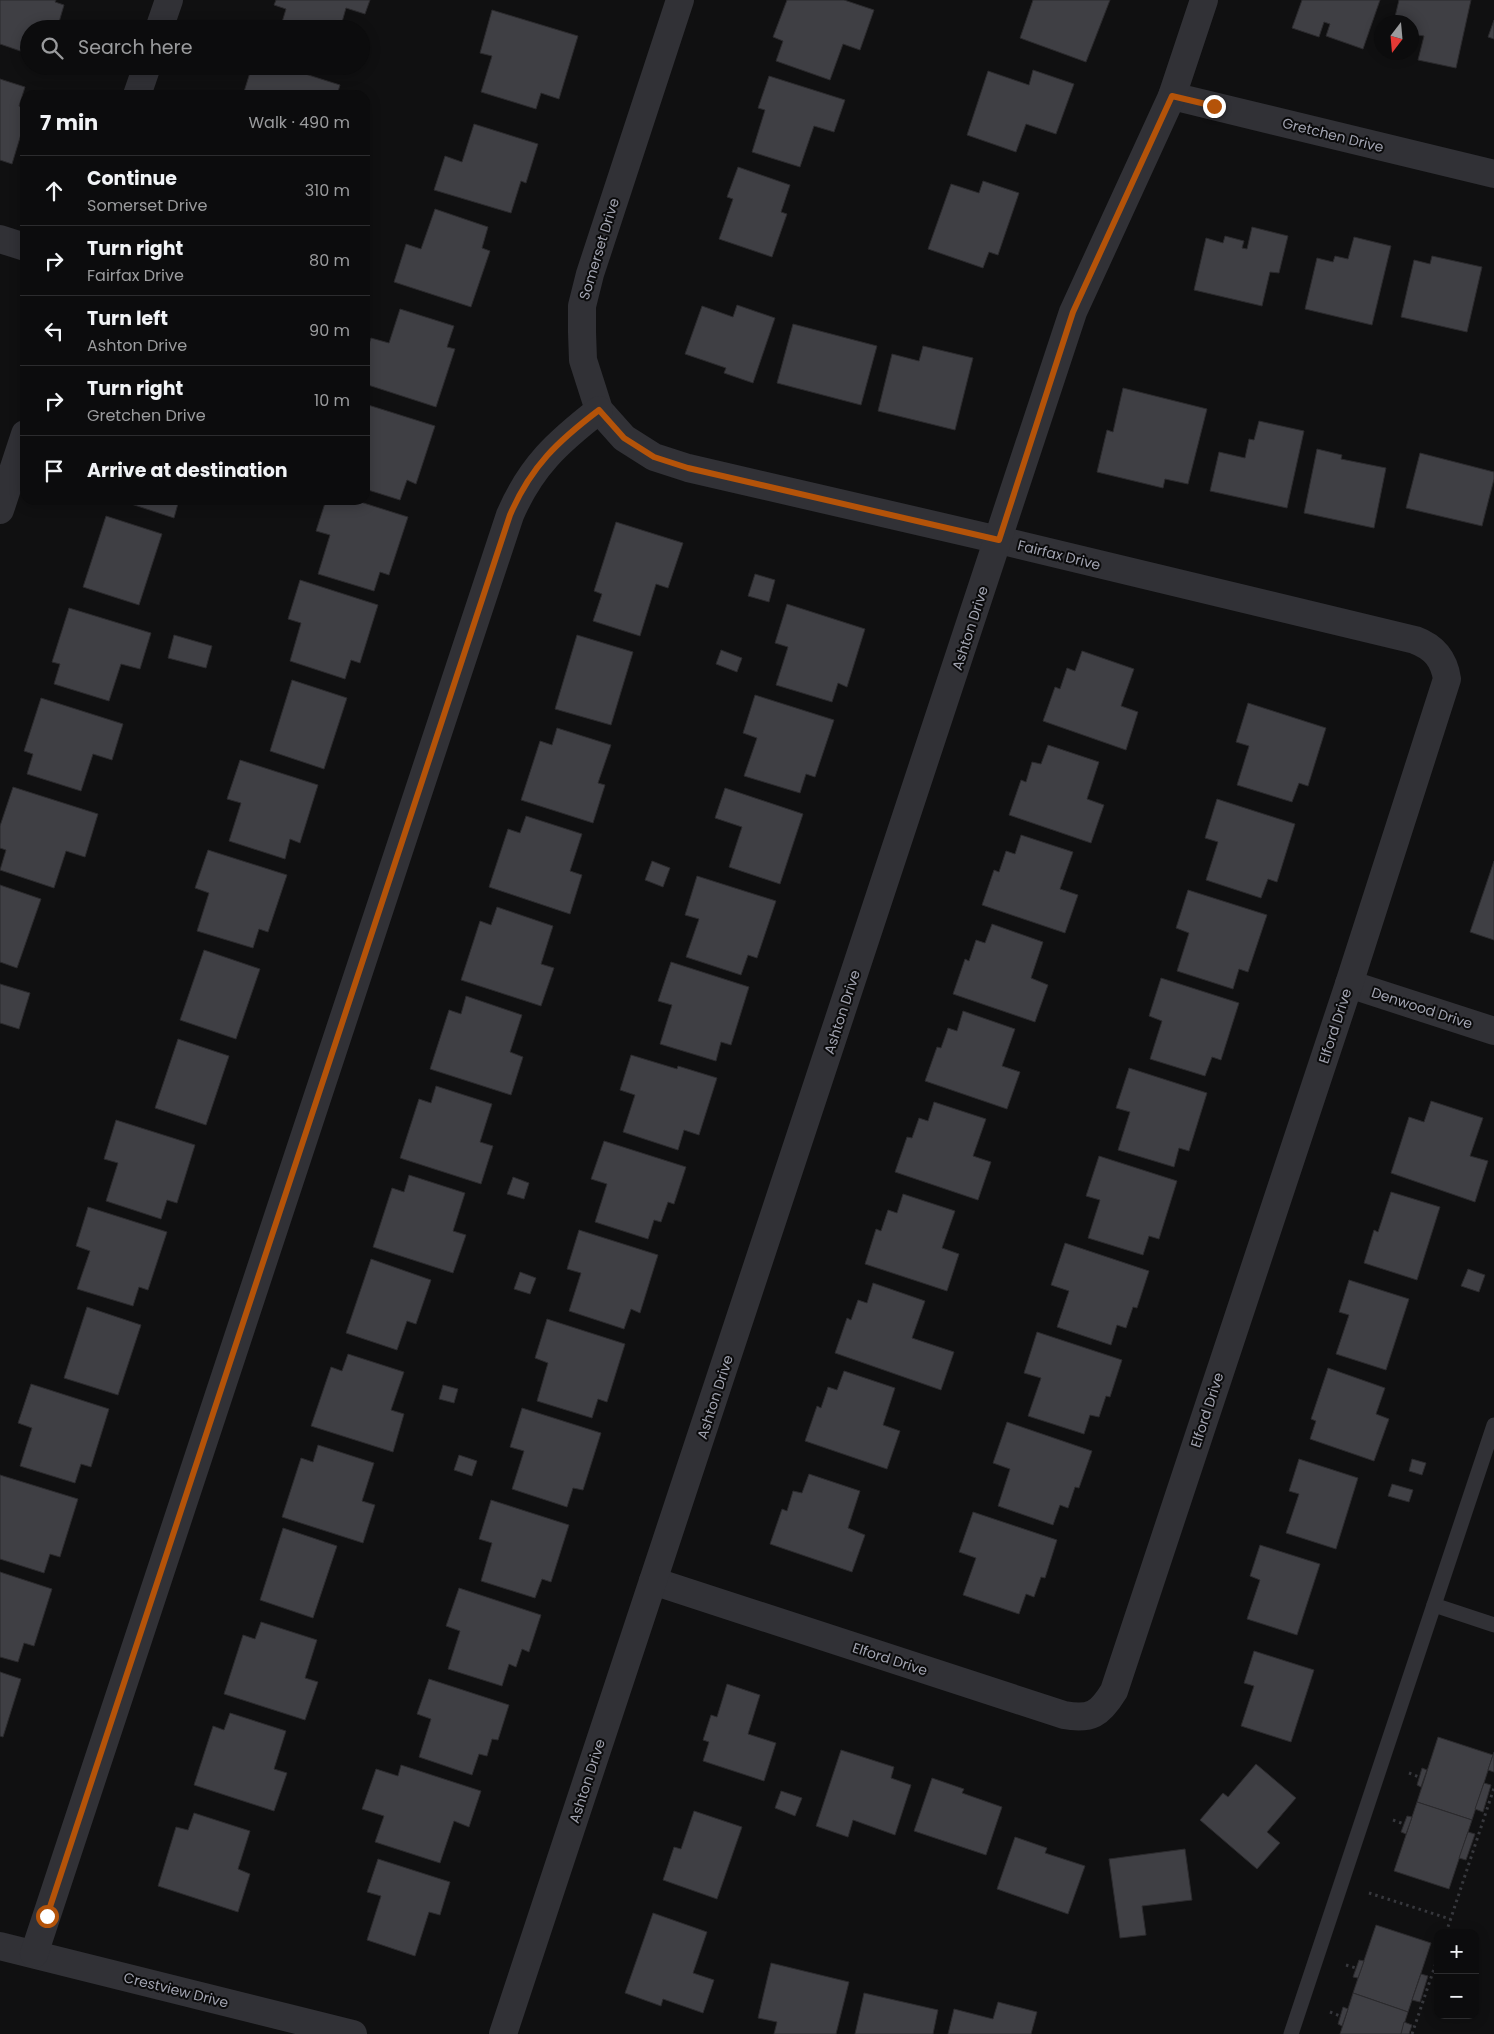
<!DOCTYPE html>
<meta charset="utf-8">
<style>
:root{--surface:#0c0c0d;--page:#1a1a1b;--text:#f1f3f6;--muted:#9a9b9d;--line:#2c2c2e}
body{margin:0;font-family:Poppins,sans-serif;background:var(--page);color:var(--text)}
.controls{position:absolute;right:15px;bottom:15px;display:grid;overflow:hidden;border-radius:10px;box-shadow:0 2px 12px #0003}
.controls button{width:45px;height:45px;display:grid;place-items:center;padding:0;border:0;border-bottom:1px solid var(--line);background:var(--surface);color:var(--text);font:25px sans-serif}
.compass{position:absolute;left:1374px;top:15px;width:45px;height:45px;border-radius:50%;background:var(--surface);box-shadow:0 2px 12px #0003;rotate:196deg}
.stop{position:absolute;width:15px;height:15px;margin:-11px;border:4px solid #b45309;border-radius:50%;background:#fff}
.stop.end{background:#b45309;border-color:#fff;box-shadow:0 1px 5px #0008}
.list{margin:0;padding:0;list-style:none}
h2{display:flex;justify-content:space-between;align-items:center;height:65px;margin:0;padding:0 20px;font-size:21px}
h2 small{font-size:16px;font-weight:400;color:var(--muted)}
.list li{display:grid;grid-template-columns:32px 1fr auto;gap:15px;align-items:center;box-sizing:border-box;height:70px;padding:0 20px;border-top:1px solid var(--line)}
.list b{display:block;font-size:19px;white-space:nowrap}
.list p{margin:0;font-size:16px;white-space:nowrap;color:var(--muted)}
.list em{font-size:16px;font-style:normal;color:var(--muted)}
.icon{flex:none;width:28px;height:28px;fill:none;stroke:currentColor;stroke-width:2;stroke-linecap:round;stroke-linejoin:round}
.map{position:relative;flex:none;width:1494px;height:2034px;overflow:hidden}
.search{position:absolute;background:var(--surface);box-shadow:0 2px 12px #0003;left:20px;top:20px;width:350px;height:55px;display:flex;align-items:center;gap:12px;box-sizing:border-box;padding:0 18px;border-radius:28px;color:var(--muted);font-size:19px}
.panel{position:absolute;background:var(--surface);box-shadow:0 2px 12px #0003;left:20px;top:90px;width:350px;height:415px;border-radius:15px}
.map>svg:first-child{display:block}
</style>
<div class="map">
<svg width="1494" height="2034" viewBox="0 0 1494 2034">
<rect width="100%" height="100%" fill="#101011"/>
<g fill="#3f3f44" stroke="#2b2a2d">
<path d="M0,0H56L55,2L64,5L57,29H29V54L0,44Z"/>
<path d="M276,0H370L365,14L346,8L340,29H280L286,9L274,5Z"/>
<path d="M787,0H844L874,10L860,50L843,44L830,80L776,61L783,41L773,37Z"/>
<path d="M1033,0H1110L1086,62L1020,38Z"/>
<path d="M1302,0H1380L1363,49L1326,36L1330,24L1324,22L1319,37L1292,28Z"/>
<path d="M1399,0H1471L1456,68L1418,60L1424,36L1412,34V22L1394,21Z"/>
<path d="M492,10L578,36L559,99L541,93L536,109L481,92L492,56L480,53Z"/>
<path d="M1494,20V39L1488,37Z"/>
<path d="M252,66H280L340,85L337,95H243Z"/>
<path d="M1033,70L1074,84L1056,134L1026,124L1016,152L967,135L988,71L1029,85Z"/>
<path d="M769,76L845,100L834,132L814,126L800,167L752,152L765,110L758,108Z"/>
<path d="M0,79L25,87L19,106L25,108V121L12,164L0,160Z"/>
<path d="M474,124L538,144L526,183L521,181L511,213L434,190L445,156L462,162Z"/>
<path d="M738,167L790,185L781,212L787,214L772,257L719,239L733,199L727,197Z"/>
<path d="M983,181L1019,193L998,255L989,252L983,268L928,249L951,184L979,193Z"/>
<path d="M435,209L488,227L482,248L490,251L471,307L394,282L406,244L421,249Z"/>
<path d="M1252,227L1288,236L1279,273L1270,272L1262,306L1194,290L1206,238L1223,243L1225,236L1244,241L1242,248L1247,249Z"/>
<path d="M1354,237L1391,246L1372,325L1305,309L1317,258L1333,262L1335,256L1348,259Z"/>
<path d="M1432,256L1482,267L1467,332L1401,317L1414,260L1430,264Z"/>
<path d="M737,305L775,318L753,383L724,373L726,368L685,354L702,306L733,317Z"/>
<path d="M400,309L454,326L447,347L455,349L436,407L365,384V357L371,338L389,343Z"/>
<path d="M793,324L877,346L861,405L777,383Z"/>
<path d="M923,346L973,358L955,430L878,411L892,354L919,361Z"/>
<path d="M1123,388L1207,409L1188,484L1165,479L1163,488L1097,472L1107,430L1113,432Z"/>
<path d="M365,404L435,426L416,484L407,480L400,500L365,489Z"/>
<path d="M1259,421L1304,431L1287,508L1210,491L1219,452L1245,458L1249,439L1254,440Z"/>
<path d="M1317,449L1342,455L1341,459L1386,468L1374,528L1304,513Z"/>
<path d="M1420,453L1494,472V479L1482,526L1406,508Z"/>
<path d="M119,500H179L174,518Z"/>
<path d="M326,500H354L408,517L389,575L380,572L374,591L318,574L330,535L316,531Z"/>
<path d="M106,516L162,534L139,605L83,587Z"/>
<path d="M616,522L683,543L668,588L656,584L640,636L593,621L602,594L594,591Z"/>
<path d="M755,574L775,580L769,602L748,596Z"/>
<path d="M300,580L378,605L360,663L351,660L345,679L290,661L301,623L288,619Z"/>
<path d="M787,604L865,629L847,687L838,683L832,702L776,685L788,647L775,643Z"/>
<path d="M69,608L151,633L140,669L121,664L109,701L54,684L60,664L52,662Z"/>
<path d="M174,635L212,646L206,668L168,658Z"/>
<path d="M577,635L633,652L611,725L555,709Z"/>
<path d="M721,650L742,658L737,672L716,664Z"/>
<path d="M1082,651L1134,669L1121,706L1138,712L1126,750L1043,721L1055,687L1060,689L1067,668L1075,671Z"/>
<path d="M292,680L347,698L324,769L270,751Z"/>
<path d="M755,695L834,720L815,777L806,774L800,793L744,776L757,738L743,733Z"/>
<path d="M41,698L123,724L112,760L93,754L81,791L27,774L33,754L24,751Z"/>
<path d="M1248,703L1326,728L1308,786L1299,783L1292,802L1237,785L1249,746L1236,742Z"/>
<path d="M557,728L611,745L598,783L605,785L593,823L521,800L540,741L552,745Z"/>
<path d="M1048,745L1099,762L1087,799L1104,805L1091,843L1009,815L1021,780L1026,782L1032,762L1041,764Z"/>
<path d="M240,760L318,785L300,843L290,839L285,859L229,841L241,803L227,799Z"/>
<path d="M13,787L98,814L85,857L66,851L54,888L0,870L6,850L0,848V826Z"/>
<path d="M725,788L803,814L780,884L729,867L742,827L715,818Z"/>
<path d="M1217,799L1295,824L1277,882L1268,879L1261,898L1206,880L1218,842L1205,838Z"/>
<path d="M526,816L582,834L570,871L582,875L570,914L489,887L508,829L520,833Z"/>
<path d="M1021,835L1073,852L1060,889L1078,895L1065,933L982,905L994,870L999,872L1006,851L1015,854Z"/>
<path d="M208,850L287,875L268,932L259,929L253,948L197,931L209,893L195,888Z"/>
<path d="M652,861L670,868L663,887L645,880Z"/>
<path d="M1494,861V940L1470,932Z"/>
<path d="M697,876L776,901L757,958L748,955L741,975L686,957L699,919L685,915Z"/>
<path d="M0,885L41,899L17,968L0,962Z"/>
<path d="M1188,890L1267,915L1248,972L1239,969L1233,989L1177,971L1189,933L1176,928Z"/>
<path d="M497,907L553,926L541,964L554,968L541,1006L461,980L480,921L491,925Z"/>
<path d="M992,924L1043,942L1031,978L1048,985L1035,1022L953,994L965,959L969,961L976,940L985,943Z"/>
<path d="M204,950L260,969L236,1039L180,1020Z"/>
<path d="M671,962L749,987L731,1045L721,1042L716,1061L660,1044L672,1005L658,1001Z"/>
<path d="M1161,978L1239,1003L1221,1060L1212,1057L1205,1076L1150,1059L1162,1021L1149,1016Z"/>
<path d="M0,984L30,993L19,1029L0,1023Z"/>
<path d="M466,996L522,1015L510,1052L523,1057L511,1095L430,1069L449,1010L461,1014Z"/>
<path d="M963,1011L1015,1029L1002,1066L1020,1072L1007,1109L925,1081L937,1047L941,1048L948,1028L957,1031Z"/>
<path d="M178,1039L229,1056L206,1125L155,1108Z"/>
<path d="M631,1055L677,1069L678,1066L717,1078L699,1135L684,1130L678,1150L623,1132L635,1095L620,1090Z"/>
<path d="M1129,1068L1207,1093L1189,1151L1179,1148L1174,1167L1118,1150L1130,1112L1116,1108Z"/>
<path d="M436,1086L492,1104L480,1142L493,1146L481,1184L400,1158L419,1099L431,1103Z"/>
<path d="M1431,1101L1483,1118L1470,1156L1488,1161L1475,1202L1391,1173L1409,1117L1424,1122Z"/>
<path d="M934,1102L986,1119L973,1156L991,1162L978,1200L895,1172L907,1137L912,1138L919,1118L928,1121Z"/>
<path d="M116,1120L195,1145L177,1203L167,1200L161,1219L106,1201L118,1163L104,1159Z"/>
<path d="M604,1141L686,1167L674,1204L668,1202L661,1222L654,1220L648,1239L595,1222L607,1184L591,1179Z"/>
<path d="M1099,1156L1177,1181L1159,1239L1149,1236L1143,1255L1088,1238L1100,1200L1086,1196Z"/>
<path d="M409,1175L465,1193L453,1231L466,1235L453,1273L373,1247L392,1188L404,1192Z"/>
<path d="M513,1177L529,1183L524,1199L507,1194Z"/>
<path d="M1391,1192L1440,1207L1417,1280L1364,1263L1374,1230L1378,1232Z"/>
<path d="M903,1194L955,1211L942,1248L959,1254L947,1291L865,1264L876,1229L881,1231L888,1210L897,1213Z"/>
<path d="M88,1207L167,1232L148,1290L139,1287L133,1306L77,1289L90,1251L76,1246Z"/>
<path d="M579,1230L658,1255L640,1313L631,1309L624,1329L569,1311L581,1273L567,1269Z"/>
<path d="M1065,1243L1149,1271L1137,1308L1133,1307L1126,1328L1117,1325L1111,1345L1057,1327L1069,1291L1051,1285Z"/>
<path d="M371,1259L431,1280L416,1324L407,1321L397,1350L346,1333Z"/>
<path d="M1468,1269L1485,1275L1479,1292L1461,1286Z"/>
<path d="M520,1272L536,1278L530,1294L514,1289Z"/>
<path d="M1349,1280L1409,1299L1386,1370L1336,1354L1349,1315L1339,1312Z"/>
<path d="M873,1283L925,1301L912,1338L954,1352L941,1390L835,1353L847,1318L851,1320L858,1300L867,1303Z"/>
<path d="M87,1307L141,1325L118,1395L64,1378Z"/>
<path d="M547,1319L625,1344L607,1402L598,1399L592,1418L537,1401L548,1363L535,1358Z"/>
<path d="M1037,1332L1122,1360L1110,1397L1106,1396L1099,1417L1090,1415L1084,1434L1028,1416L1041,1378L1024,1373Z"/>
<path d="M348,1354L404,1372L391,1410L404,1414L393,1452L311,1426L331,1367L342,1371Z"/>
<path d="M1328,1368L1385,1388L1376,1414L1389,1419L1374,1461L1310,1439L1316,1421L1311,1419Z"/>
<path d="M844,1371L895,1388L883,1425L900,1431L887,1469L805,1441L817,1406L821,1408L828,1387L837,1390Z"/>
<path d="M31,1384L109,1409L91,1467L81,1464L75,1483L20,1466L32,1428L18,1423Z"/>
<path d="M443,1385L458,1389L454,1403L439,1399Z"/>
<path d="M522,1408L601,1433L583,1490L573,1488L567,1507L512,1489L524,1451L510,1447Z"/>
<path d="M1007,1422L1092,1451L1079,1488L1075,1487L1068,1508L1060,1505L1053,1525L998,1506L1010,1469L993,1463Z"/>
<path d="M318,1445L374,1463L362,1501L375,1505L363,1543L282,1517L301,1458L313,1462Z"/>
<path d="M459,1455L477,1461L472,1476L454,1470Z"/>
<path d="M1299,1459L1358,1478L1336,1549L1286,1533L1299,1494L1289,1491Z"/>
<path d="M1412,1459L1426,1463L1422,1475L1409,1471Z"/>
<path d="M809,1474L860,1491L848,1528L865,1535L852,1572L770,1544L782,1509L787,1511L793,1491L802,1493Z"/>
<path d="M0,1475L78,1499L60,1557L50,1554L44,1573L0,1559Z"/>
<path d="M1392,1484L1413,1490L1409,1502L1388,1496Z"/>
<path d="M491,1500L569,1525L551,1582L542,1579L535,1598L481,1581L492,1543L479,1539Z"/>
<path d="M973,1512L1057,1540L1045,1578L1041,1577L1034,1597L1026,1594L1019,1614L963,1595L976,1558L959,1552Z"/>
<path d="M283,1528L337,1546L313,1618L260,1600Z"/>
<path d="M1260,1545L1320,1564L1297,1635L1247,1619L1260,1580L1250,1576Z"/>
<path d="M0,1572L52,1589L34,1646L24,1643L18,1662L0,1657Z"/>
<path d="M459,1588L541,1615L529,1652L522,1649L516,1667L509,1664L502,1686L448,1669L460,1631L446,1626Z"/>
<path d="M261,1622L317,1640L305,1678L318,1682L305,1720L224,1694L243,1635L255,1639Z"/>
<path d="M1254,1651L1314,1670L1291,1742L1241,1726L1254,1686L1244,1683Z"/>
<path d="M0,1672L21,1679L3,1737L0,1736Z"/>
<path d="M429,1679L509,1705L498,1740L492,1739L487,1756L479,1754L472,1775L419,1757L431,1719L417,1714Z"/>
<path d="M727,1684L760,1695L748,1734L776,1743L764,1781L703,1761L709,1742L703,1740L711,1715L717,1717Z"/>
<path d="M230,1713L286,1731L274,1769L287,1773L274,1811L194,1785L213,1726L224,1730Z"/>
<path d="M1438,1737L1493,1755L1472,1820L1417,1802Z"/>
<path d="M841,1750L894,1767L891,1778L911,1785L895,1835L853,1820L848,1837L816,1826Z"/>
<path d="M1494,1752V1772L1488,1770Z"/>
<path d="M1256,1764L1296,1798L1267,1832L1280,1843L1257,1869L1200,1820L1223,1793L1228,1797Z"/>
<path d="M401,1765L481,1791L469,1827L454,1821L440,1863L375,1842L384,1816L362,1809L376,1769L398,1776Z"/>
<path d="M1422,1768L1427,1770L1421,1787L1417,1785Z"/>
<path d="M932,1778L964,1789L962,1793L1002,1807L986,1855L914,1831Z"/>
<path d="M1484,1783L1491,1785L1483,1812L1475,1809Z"/>
<path d="M781,1791L802,1798L795,1816L775,1808Z"/>
<path d="M1417,1802L1472,1820L1449,1889L1394,1871Z"/>
<path d="M694,1811L742,1827L717,1899L663,1880L674,1847L681,1849Z"/>
<path d="M194,1813L250,1831L238,1869L250,1874L238,1912L158,1886L176,1827L188,1830Z"/>
<path d="M1407,1816L1412,1817L1406,1834L1401,1832Z"/>
<path d="M1468,1832L1475,1834L1466,1860L1459,1858Z"/>
<path d="M1015,1837L1047,1848L1045,1853L1085,1866L1068,1914L997,1889Z"/>
<path d="M1185,1849L1192,1900L1142,1906L1146,1935L1120,1938L1109,1859Z"/>
<path d="M378,1859L450,1882L440,1915L429,1912L415,1956L367,1940L381,1896L367,1892Z"/>
<path d="M653,1913L707,1932L693,1973L714,1980L703,2013L663,1999L661,2006L625,1993Z"/>
<path d="M1376,1925L1431,1943L1408,2012L1353,1993Z"/>
<path d="M1359,1960L1364,1961L1358,1978L1353,1977Z"/>
<path d="M771,1963L849,1982L836,2034H774L777,2022L758,2018Z"/>
<path d="M1421,1974L1428,1976L1420,2002L1412,2000Z"/>
<path d="M864,1993L938,2010L933,2034H855Z"/>
<path d="M1353,1993L1408,2012L1401,2034H1340Z"/>
<path d="M998,2002L1037,2012L1031,2034H948L954,2009L993,2019Z"/>
<path d="M1343,2007L1348,2009L1342,2026L1338,2024Z"/>
<path d="M1404,2022L1412,2025L1409,2034H1401Z"/>
</g>
<g fill="none" stroke-linecap="round" stroke-linejoin="round">
<g stroke="#37383d" stroke-width="3" stroke-dasharray="2.5 4" stroke-linecap="butt">
<path d="M1409,1773L1419,1777"/>
<path d="M1393,1820L1404,1824"/>
<path d="M1369,1893L1450,1919"/>
<path d="M1446,1933L1494,1788"/>
<path d="M1346,1965L1356,1968"/>
<path d="M1330,2012L1340,2016"/>
<path d="M1412,2034L1438,1957"/>
</g>
<g stroke="#313136" stroke-width="15">
<path d="M1434,1605L1494,1625"/>
<path d="M1291,2034L1494,1425"/>
</g>
<g stroke="#313136" stroke-width="28">
<path d="M159,29L169,0"/>
<path d="M137,95L147,66"/>
<path d="M1172,96L1494,174"/>
<path d="M0,239L25,247"/>
<path d="M0,510L25,434"/>
<path d="M1349,984L1494,1031"/>
<path d="M653,1581L1064,1715C1091,1720 1100,1714 1114,1691L1349,984L1447,679C1444,659 1434,647 1415,640L999,540L688,468L654,457L624,438L599,410L583,360L582,332V306L590,274L680,0"/>
<path d="M0,1946L353,2034"/>
<path d="M34,1954L510,515C531,466 558,442 599,410"/>
<path d="M503,2034L1073,312L1172,96L1204,0"/>
</g>
</g>
<g fill="none" stroke-linecap="round" stroke-linejoin="round">
<path stroke="#b45309" stroke-width="6" d="M47,1916L510,515C531,466 558,441 599,410L624,438L654,457L688,468L999,540L1073,312L1172,96L1214,106"/>
</g>
<g text-anchor="middle" stroke-width="4" stroke-linejoin="round" paint-order="stroke">
<g font-size="14" fill="#a2a4b1" stroke="#0b0b0c">
<text transform="translate(1333 135) rotate(14)" y="5">Gretchen Drive</text>
<text transform="translate(599 249) rotate(-73)" y="5">Somerset Drive</text>
<text transform="translate(1059 555) rotate(14)" y="5">Fairfax Drive</text>
<text transform="translate(970 628) rotate(-72)" y="5">Ashton Drive</text>
<text transform="translate(1422 1008) rotate(18)" y="5">Denwood Drive</text>
<text transform="translate(842 1012) rotate(-72)" y="5">Ashton Drive</text>
<text transform="translate(1335 1026) rotate(-72)" y="5">Elford Drive</text>
<text transform="translate(715 1397) rotate(-72)" y="5">Ashton Drive</text>
<text transform="translate(1207 1410) rotate(-72)" y="5">Elford Drive</text>
<text transform="translate(890 1659) rotate(18)" y="5">Elford Drive</text>
<text transform="translate(587 1781) rotate(-72)" y="5">Ashton Drive</text>
<text transform="translate(176 1990) rotate(14)" y="5">Crestview Drive</text>
</g>
</g>
</svg>
<div class="controls">
<button>+</button>
<button>−</button>
</div>
<svg class="compass" viewBox="-18 -18 36 36"><path d="M0-13l5 13h-10z" fill="#e53935"/><path d="M0 13l5-13h-10z" fill="#9a9b9d"/></svg>
<div class="stop" style="left:47px;top:1916px"></div>
<div class="stop end" style="left:1214px;top:106px"></div>
<div class="search"><svg class="icon" aria-label="search" viewBox="0 0 24 24"><circle cx="10" cy="10" r="6"/><path d="M15 15l6 6"/></svg>Search here</div>
<section class="panel">
<h2>7 min<small>Walk · 490 m</small></h2>
<ul class="list">
<li><svg class="icon" aria-label="ahead" viewBox="0 0 24 24"><path d="M12 20V5M6 11l6-6 6 6"/></svg><div><b>Continue</b><p>Somerset Drive</p></div><em>310 m</em></li>
<li><svg class="icon" aria-label="right" viewBox="0 0 24 24"><path d="M7 20v-9h11M14 6l5 5-5 5"/></svg><div><b>Turn right</b><p>Fairfax Drive</p></div><em>80 m</em></li>
<li><svg class="icon" aria-label="left" viewBox="0 0 24 24"><path d="M17 20v-9H6M10 6l-5 5 5 5"/></svg><div><b>Turn left</b><p>Ashton Drive</p></div><em>90 m</em></li>
<li><svg class="icon" aria-label="right" viewBox="0 0 24 24"><path d="M7 20v-9h11M14 6l5 5-5 5"/></svg><div><b>Turn right</b><p>Gretchen Drive</p></div><em>10 m</em></li>
<li><svg class="icon" aria-label="arrive" viewBox="0 0 24 24"><path d="M6 21V4h12l-3 4 3 4H6"/></svg><div><b>Arrive at destination</b></div></li>
</ul>
</section>
</div>
